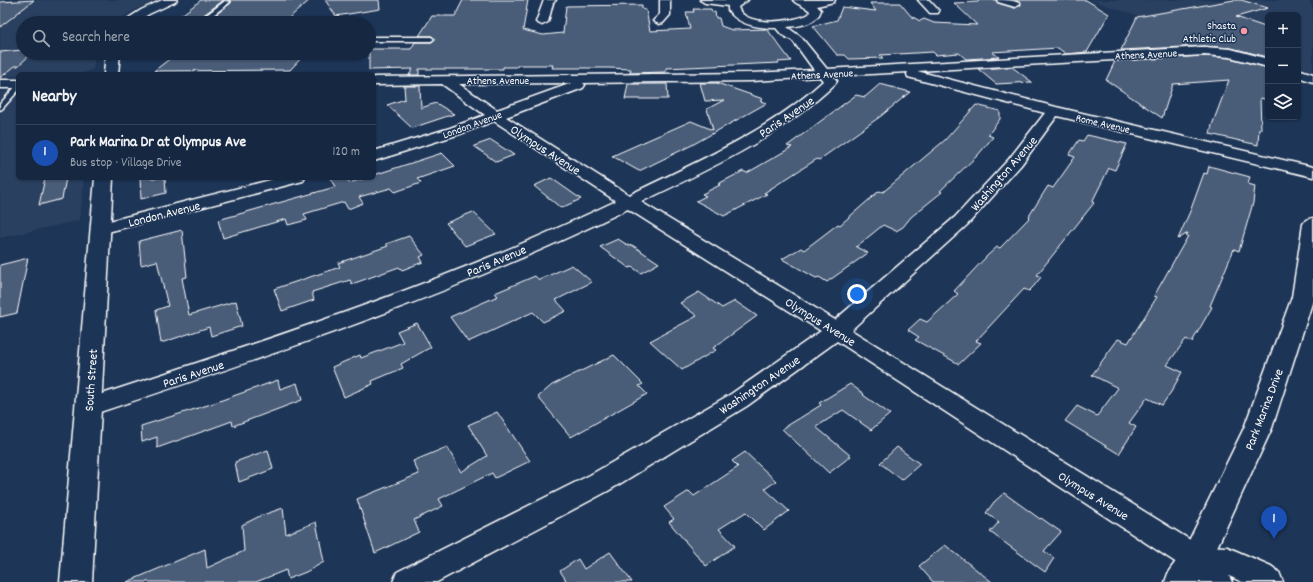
<!DOCTYPE html>
<meta charset="utf-8">
<style>
:root{--surface:#162841;--page:#1f3048;--text:#f1f3f6;--muted:#9ea6b1;--line:#35445a;--accent:#8abfa5}
body{margin:0;font-family:Dekko,sans-serif;background:var(--page);color:var(--text)}
.controls{position:absolute;right:12px;top:12px;display:grid;overflow:hidden;border-radius:6px;box-shadow:0 1px 3px #0004}
.controls button{width:36px;height:36px;display:grid;place-items:center;padding:0;border:0;border-bottom:1px solid var(--line);background:var(--surface);color:var(--text);font:20px sans-serif}
.you{position:absolute;left:857px;top:294px;width:14px;height:14px;margin:-10px;border:3px solid #fff;border-radius:50%;background:#1a73e8;box-shadow:0 0 0 6px #1a73e833}
.badge{display:grid;place-items:center;width:26px;height:26px;border-radius:50%;background:var(--accent);color:#fff;font-size:13px;font-weight:700}
.pin{position:absolute;translate:-50% -33px;filter:drop-shadow(0 1px 2px #0008)}
.pin::after{content:'';position:absolute;top:21px;width:14px;height:12px;background:inherit;clip-path:polygon(0 0,100% 0,50% 100%)}
.list{margin:0;padding:0;list-style:none}
h2{display:flex;justify-content:space-between;align-items:center;height:52px;margin:0;padding:0 16px;font-size:17px}
h2 small{font-size:13px;font-weight:400;color:var(--muted)}
.list li{display:grid;grid-template-columns:26px 1fr auto;gap:12px;align-items:center;box-sizing:border-box;height:56px;padding:0 16px;border-top:1px solid var(--line)}
.list b{display:block;font-size:15px;white-space:nowrap}
.list p{margin:0;font-size:13px;white-space:nowrap;color:var(--muted)}
.list em{font-size:13px;font-style:normal;color:var(--muted)}
.icon{flex:none;width:22px;height:22px;fill:none;stroke:currentColor;stroke-width:2;stroke-linecap:round;stroke-linejoin:round}
.map{position:relative;flex:none;width:1313px;height:582px;overflow:hidden}
.search{position:absolute;background:var(--surface);box-shadow:0 1px 3px #0004;left:16px;top:16px;width:360px;height:44px;display:flex;align-items:center;gap:10px;box-sizing:border-box;padding:0 14px;border-radius:22px;color:var(--muted);font-size:15px}
.panel{position:absolute;background:var(--surface);box-shadow:0 1px 3px #0004;left:16px;top:72px;width:360px;height:108px;border-radius:6px}
.map>svg:first-child{display:block}
</style>
<div class="map">
<svg width="1313" height="582" viewBox="0 0 1313 582">
<rect width="100%" height="100%" fill="#1d3557"/>
<filter id="ink" filterUnits="userSpaceOnUse"><feTurbulence type="fractalNoise" baseFrequency=".025" numOctaves="2"/><feDisplacementMap in="SourceGraphic" scale="8" xChannelSelector="R" yChannelSelector="G"/><feConvolveMatrix kernelMatrix="1 2 1 2 8 2 1 2 1" color-interpolation-filters="sRGB"/></filter>
<g filter="url(#ink)">
<g fill="#2a4161">
<path d="M0,0H157L136,9L113,23H23V53H95L93,69L81,74H18V76L0,77Z"/>
<path d="M1090,0H1309L1313,8V71L1298,68V15H1268V58L1245,51L1211,35L1154,21Z"/>
<path d="M18,91V178H84L80,220L0,238V92Z"/>
</g>
<g fill="#4a5d79" stroke="#fff">
<path d="M34,0L0,27V2Z"/>
<path d="M201,0H224L198,19L175,20Z"/>
<path d="M228,0H310L283,23H246L250,20L210,19L231,3V1Z"/>
<path d="M325,0H379L380,9L336,16Z"/>
<path d="M463,0H528L523,30L543,35L563,33L566,6L642,5V9L646,10L650,31L690,29L686,12H694L693,9H711L712,12H715L716,18H719L721,26L732,30L767,29L791,61L778,62L779,63L666,68V72L630,73L631,69L609,68H552L553,65H518L517,67H503V69H419V75H409L413,69L369,70V49H411L415,42H432L435,39L432,36H419L432,16H455Z"/>
<path d="M979,0H996L998,3L1015,8L1021,5L1015,0H1086L1109,14L1087,52L1066,54L1058,48L992,52L999,57L966,59L959,53L936,55L933,52L880,55L883,58L849,59L845,55H837L813,26L837,20L842,7L876,11L870,3H900L911,16L920,21L924,19L934,23L977,25L954,3L978,2Z"/>
<path d="M1234,0H1241L1268,8L1236,17L1268,28V57L1231,48L1204,46L1121,50L1137,17Z"/>
<path d="M23,50V53H32L18,66H15L0,78V52Z"/>
<path d="M177,53L283,54L306,53L290,70L154,71Z"/>
<path d="M1204,56L1230,58L1268,68V100L1260,98L1261,129H1259L1258,145L1210,134L1212,125L1229,80L1173,84L1162,118L1106,80L1115,61Z"/>
<path d="M1012,67L1032,82L996,84L978,69Z"/>
<path d="M700,83H717L763,99L760,101L767,103L692,145L639,171L612,156L691,121L713,130L707,109L724,100L705,101Z"/>
<path d="M628,84H667L668,99H625Z"/>
<path d="M880,84L910,92L881,116L819,160L817,159L764,193L767,194L724,216L696,201L706,196L702,194L720,185L718,184L743,171L747,173L792,147L787,146L856,95L865,97Z"/>
<path d="M404,86H420L421,108L436,103L454,114L412,128L387,105L405,99Z"/>
<path d="M976,105L1000,111V119L988,135L993,137L978,155L940,191L942,192L911,217L903,227L896,231L883,225L856,247L868,253L827,282L819,277L816,278L782,259L801,248L804,250L838,224L840,225L879,191L883,192L945,140Z"/>
<path d="M1087,135L1127,144L1115,170L1109,168L1092,202L1094,203L1037,275L1041,277L1034,286L1029,291L1024,289L976,341L981,343L959,364L915,340L919,337L908,330L920,319L927,322L958,294L954,291L987,256L997,247L1000,248L1030,217L1029,216L1048,186L1053,188L1075,157L1069,155L1079,140L1083,141Z"/>
<path d="M491,140L514,155L496,162L474,146Z"/>
<path d="M442,153L455,166L417,179L421,183L395,192L391,188L359,197L363,203L348,209L344,202L304,214L307,220L288,225L286,219L223,238L218,220L335,187L330,178H346L349,183L366,178H374V175Z"/>
<path d="M1209,166L1250,177L1248,184L1255,186L1253,203L1239,251L1234,249L1210,306L1212,307L1192,342L1186,339L1167,365L1182,372L1171,392L1162,405L1147,398L1129,423L1136,427L1119,454L1065,421L1077,406L1097,416L1118,388L1092,375L1118,339L1128,343L1157,297L1154,296L1188,236H1186L1188,233L1178,239L1191,209L1204,173L1207,174Z"/>
<path d="M45,178H66L62,199L39,205Z"/>
<path d="M140,178H165L166,193L141,199Z"/>
<path d="M551,178L581,199L561,208L534,186Z"/>
<path d="M473,212L496,234L465,246L446,223Z"/>
<path d="M182,230L187,277L182,278L189,315L236,301L242,326L211,336L209,327L161,343L156,310L168,306L157,261L141,265L139,241Z"/>
<path d="M409,236L424,255L420,257L423,262L402,270L399,267L352,284L350,280L312,292L314,300L282,311L274,289L340,267L338,263L388,246L386,244Z"/>
<path d="M618,239L629,246L632,245L659,263L641,273L632,267L629,268L600,247Z"/>
<path d="M28,258L17,313L0,317V265Z"/>
<path d="M572,265L592,282L556,300L566,311L543,322L533,312L468,342L450,317L498,296L495,293L535,276L539,280Z"/>
<path d="M699,292L722,308L735,301L757,316L713,348L716,350L682,370L650,341L697,316L680,303Z"/>
<path d="M417,323L431,347L401,364L403,368L372,381L373,384L344,397L332,367L360,355L361,358L403,342L397,331Z"/>
<path d="M614,355L643,384L639,386L647,394L571,437L538,397L552,385Z"/>
<path d="M278,380L280,389L297,383L302,400L233,426L232,421L157,448V437L142,442L141,426L211,404Z"/>
<path d="M850,384L864,394L863,395L890,414L871,430L843,410L816,427L851,456L829,473L782,429L821,405L819,403Z"/>
<path d="M497,412L530,461L495,478L492,473L439,499L443,506L414,520L419,532L375,553L357,499L419,474L413,461L447,447L461,472L487,456L468,425Z"/>
<path d="M897,447L920,464L902,480L880,463Z"/>
<path d="M268,450L273,469L239,482L235,462Z"/>
<path d="M745,452L776,481L765,489L789,511L764,530L746,512L719,529L735,546L706,566L669,522L674,519L664,507L689,491L694,496L738,467L732,461Z"/>
<path d="M1004,493L1040,519L1041,518L1061,532L1044,551L1054,558L1045,572L990,532L999,522L986,513L994,502Z"/>
<path d="M283,508L286,534L316,522L324,562L306,572L288,579L286,570L256,582H127L205,549L207,568L244,551L242,525L260,516Z"/>
<path d="M945,545L992,582H933L919,566Z"/>
<path d="M610,552L632,582H562L566,580L560,571L578,559L584,569Z"/>
</g>
<g fill="none" stroke-linecap="round" stroke-linejoin="round">
<g stroke="#fff" stroke-width="3">
<g id="lane">
<path d="M225,1L230,2L203,23H196Z"/>
<path d="M369,37H431L434,39L431,41H369Z"/>
<path d="M18,85V91L2,109L0,110V104L16,86Z"/>
</g>
</g>
<g stroke="#fff" stroke-width="3">
<g id="street">
<path d="M544,0H556L553,3L548,22L542,25L536,22Z"/>
<path d="M660,0H670V15L663,23L659,24L653,21L660,14Z"/>
<path d="M700,0H748L738,7C744,28 795,22 809,14L810,11C805,6 797,5 793,0H835L834,2L817,6L821,10C817,24 800,26 787,27L801,37L827,69L1204,47L1231,49L1268,59V67L1230,57L1204,55L917,71L1056,107L1313,167V177L1057,116L1021,165L967,225L851,330L1200,546L1227,547L1271,566L1279,572L1283,582H1242L1229,576L1232,582H1198L1186,569L837,341L747,406L608,491L437,582H393L397,572L590,475L731,394L821,331L628,209C458,293 277,353 97,413L89,416L81,413L77,407L81,401C261,342 444,284 616,201L494,121L460,134L374,161V151L450,128L485,115L442,84L374,85V77L751,73L814,70L793,41L782,35L776,28C758,28 738,25 728,10V6L705,3ZM908,72L907,74L908,77L1045,113L1009,159L955,217L835,320L641,202C709,169 780,137 835,84L837,81L833,76ZM820,77L823,81C768,132 696,162 629,195L506,117L583,88L585,85L583,83L751,81ZM572,83L497,110L459,84Z"/>
<path d="M918,0H929L939,11L938,13H930Z"/>
<path d="M997,0C1005,0 1015,0 1020,4L1015,7L998,2Z"/>
<path d="M1298,69L1313,74V82L1298,77Z"/>
<path d="M278,178H305L303,181L100,234L94,233L91,229L94,225Z"/>
</g>
</g>
<g stroke="#fff" stroke-width="3">
<g id="secondary">
<path d="M162,0H177L175,2L149,14L135,23H121L141,10Z"/>
<path d="M106,53H120L118,74H104Z"/>
<rect x="0" y="80" width="18" height="8"/>
<path d="M95,178H113L92,582H60Z"/>
<path d="M1313,218V300L1272,428L1207,569L1199,582H1165L1169,571L1185,549L1244,428L1292,297L1303,224L1306,220Z"/>
</g>
</g>
<use href="#lane" fill="#1d3557" fill-rule="evenodd"/>
<use href="#street" fill="#1d3557" fill-rule="evenodd"/>
<use href="#secondary" fill="#1d3557" fill-rule="evenodd"/>
</g>
</g>
<circle fill="#ff9aa2" stroke="#1d3557" stroke-width="1.5" cx="1244" cy="31" r="4"/>
<g text-anchor="middle" stroke-width="3" stroke-linejoin="round" paint-order="stroke">
<g font-size="11" fill="#fff" stroke="#1d3557" text-anchor="end">
<text x="1236" y="29">Shasta<tspan x="1236" dy="13">Athletic Club</tspan></text>
</g>
<g font-size="11" fill="#fff" stroke="#1d3557">
<text transform="translate(1146 54) rotate(-3)" y="4">Athens Avenue</text>
<text transform="translate(822 74) rotate(-3)" y="4">Athens Avenue</text>
<text x="498" y="84">Athens Avenue</text>
<text transform="translate(1103 123) rotate(13)" y="4">Rome Avenue</text>
<text transform="translate(472 124) rotate(-20)" y="4">London Avenue</text>
</g>
<g font-size="13" fill="#fff" stroke="#1d3557">
<text transform="translate(786 116) rotate(-34)" y="5">Paris Avenue</text>
<text transform="translate(546 149) rotate(33)" y="5">Olympus Avenue</text>
<text transform="translate(1003 173) rotate(-49)" y="5">Washington Avenue</text>
<text transform="translate(164 213) rotate(-14)" y="5">London Avenue</text>
<text transform="translate(496 260) rotate(-23)" y="5">Paris Avenue</text>
<text transform="translate(821 321) rotate(32)" y="5">Olympus Avenue</text>
<text transform="translate(193 373) rotate(-18)" y="5">Paris Avenue</text>
<text transform="translate(90 380) rotate(-86)" y="5">South Street</text>
<text transform="translate(759 384) rotate(-34)" y="5">Washington Avenue</text>
<text transform="translate(1263 409) rotate(-69)" y="5">Park Marina Drive</text>
<text transform="translate(1094 495) rotate(32)" y="5">Olympus Avenue</text>
</g>
</g>
</svg>
<div class="controls">
<button>+</button>
<button>−</button>
<button><svg class="icon" aria-label="layers" viewBox="0 0 24 24"><path d="M12 4l9 5-9 5-9-5zM3 14l9 5 9-5"/></svg></button>
</div>
<div class="you"></div>
<div class="pin badge" style="left:1274px;top:539px;background:#1a4fb4">1</div>
<div class="search"><svg class="icon" aria-label="search" viewBox="0 0 24 24"><circle cx="10" cy="10" r="6"/><path d="M15 15l6 6"/></svg>Search here</div>
<section class="panel">
<h2>Nearby<small></small></h2>
<ul class="list">
<li><span class="badge" style="background:#1a4fb4">1</span><div><b>Park Marina Dr at Olympus Ave</b><p>Bus stop · Village Drive</p></div><em>120 m</em></li>
</ul>
</section>
</div>
